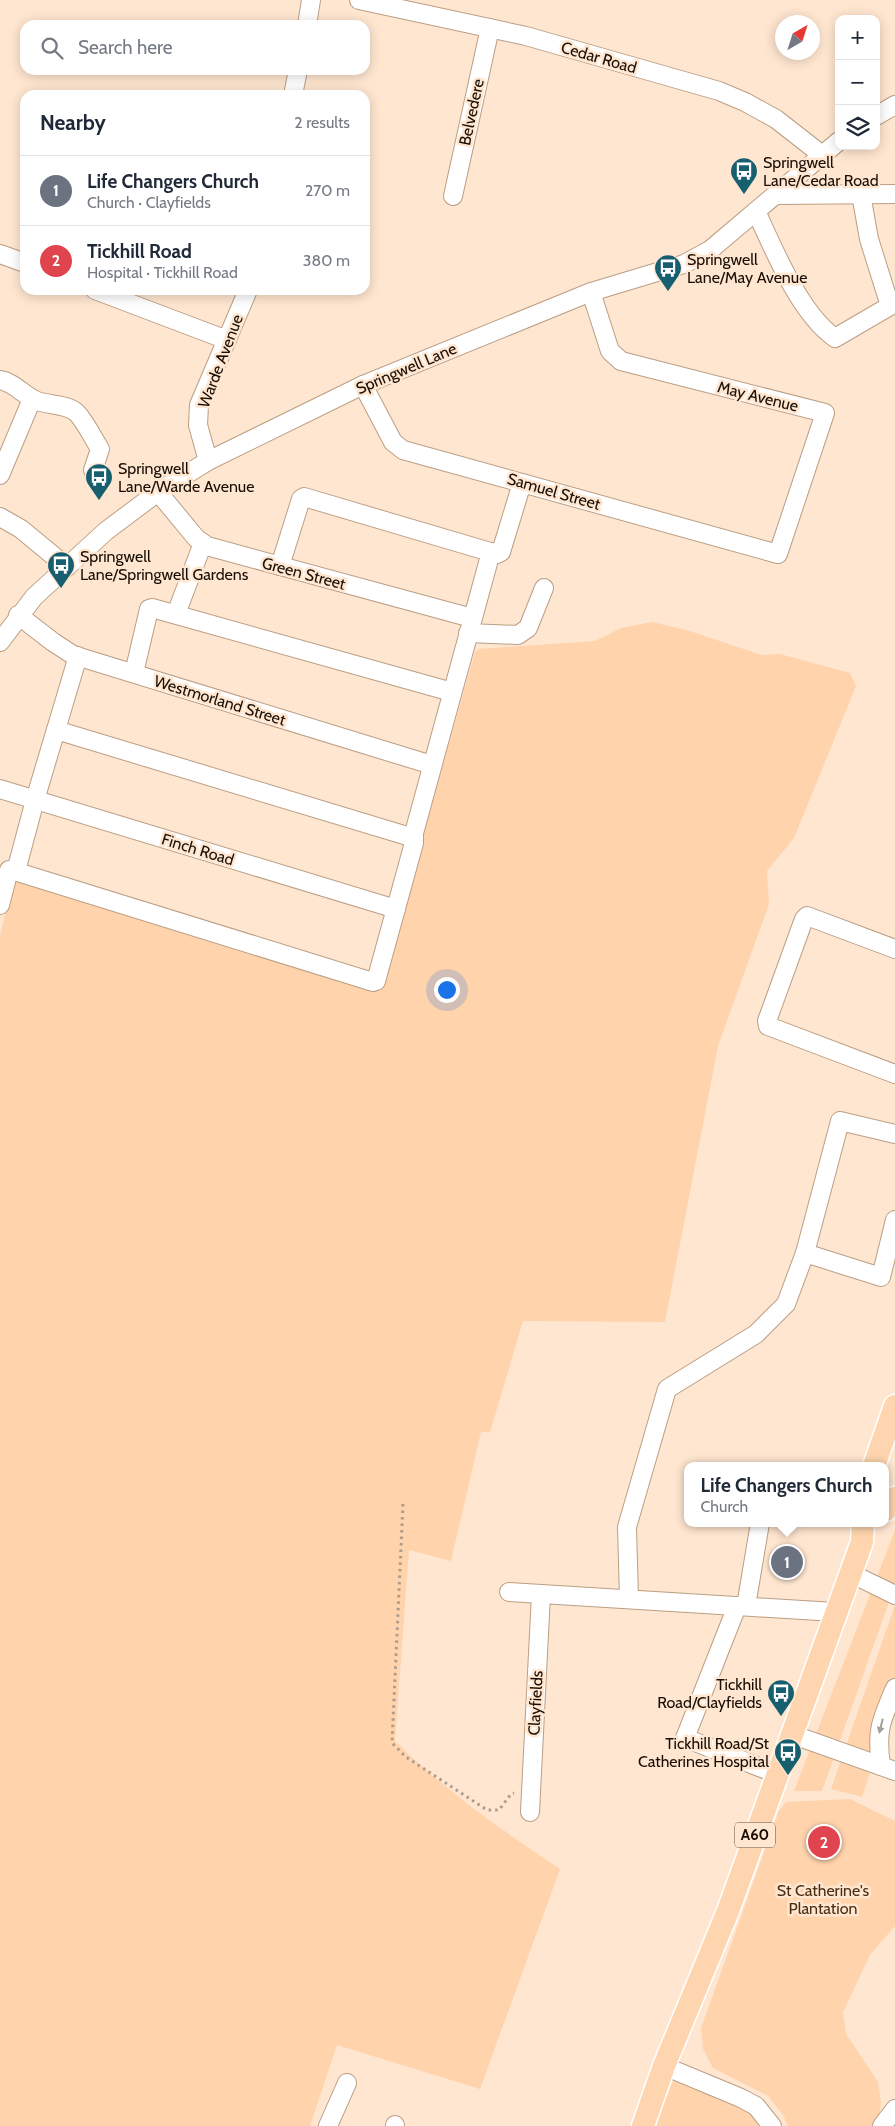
<!DOCTYPE html>
<meta charset="utf-8">
<style>
:root{--surface:#fff;--page:#f6f6f7;--text:#1f2937;--muted:#747a83;--line:#e0e1e3;--accent:#175f6f}
body{margin:0;font-family:Cabin,sans-serif;background:var(--page);color:var(--text)}
.controls{position:absolute;right:15px;top:15px;display:grid;overflow:hidden;border-radius:10px;box-shadow:0 2px 12px #0003}
.controls button{width:45px;height:45px;display:grid;place-items:center;padding:0;border:0;border-bottom:1px solid var(--line);background:var(--surface);color:var(--text);font:25px sans-serif}
.compass{position:absolute;left:775px;top:15px;width:45px;height:45px;border-radius:50%;background:var(--surface);box-shadow:0 2px 12px #0003;rotate:39deg}
.you{position:absolute;left:446px;top:989px;width:18px;height:18px;margin:-12px;border:4px solid #fff;border-radius:50%;background:#1a73e8;box-shadow:0 0 0 8px #1a73e833}
.badge{display:grid;place-items:center;width:32px;height:32px;border-radius:50%;background:var(--accent);color:#fff;font-size:16px;font-weight:700}
.pin{position:absolute;translate:-50% -50%;border:2px solid #fff;box-shadow:0 1px 5px #0006}
.popup{position:absolute;left:684px;top:1462px;width:205px;height:65px;box-sizing:border-box;display:grid;place-content:center;border-radius:10px;background:var(--surface);filter:drop-shadow(0 1px 4px #0005);font-size:16px;white-space:nowrap;color:var(--muted)}
.popup b{font-size:19px;color:var(--text)}
.popup::after{content:'';position:absolute;left:50%;top:100%;margin-left:-10px;border:10px solid transparent;border-top-color:var(--surface)}
.list{margin:0;padding:0;list-style:none}
h2{display:flex;justify-content:space-between;align-items:center;height:65px;margin:0;padding:0 20px;font-size:21px}
h2 small{font-size:16px;font-weight:400;color:var(--muted)}
.list li{display:grid;grid-template-columns:32px 1fr auto;gap:15px;align-items:center;box-sizing:border-box;height:70px;padding:0 20px;border-top:1px solid var(--line)}
.list b{display:block;font-size:19px;white-space:nowrap}
.list p{margin:0;font-size:16px;white-space:nowrap;color:var(--muted)}
.list em{font-size:16px;font-style:normal;color:var(--muted)}
.icon{flex:none;width:28px;height:28px;fill:none;stroke:currentColor;stroke-width:2;stroke-linecap:round;stroke-linejoin:round}
.map{position:relative;flex:none;width:895px;height:2126px;overflow:hidden}
.search{position:absolute;background:var(--surface);box-shadow:0 2px 12px #0003;left:20px;top:20px;width:350px;height:55px;display:flex;align-items:center;gap:12px;box-sizing:border-box;padding:0 18px;border-radius:15px;color:var(--muted);font-size:19px}
.panel{position:absolute;background:var(--surface);box-shadow:0 2px 12px #0003;left:20px;top:90px;width:350px;height:205px;border-radius:15px}
.map>svg:first-child{display:block}
</style>
<div class="map">
<svg width="895" height="2126" viewBox="0 0 895 2126">
<rect width="100%" height="100%" fill="#ffe6d0"/>
<g fill="#ffd3ac">
<path d="M652,622L690,631L762,655L780,654L850,673L856,686L794,838L767,871L769,904L718,1046L665,1322L523,1321L490,1432H481L451,1561L409,1550L395,1741C444,1790 502,1830 560,1869L480,2089L337,2045L310,2126H0V935L14,878L380,989L475,652L479,649L595,641L621,628Z"/>
<path d="M895,1530V1585L822,1791H794Z"/>
<path d="M895,1605V1695L862,1797L831,1789Z"/>
<path d="M850,1799L895,1821V1926L870,1955L843,2012L846,2034L878,2082L881,2102L879,2123L877,2126H788L783,2115L768,2096L713,2068L703,2049L701,2028L779,1811L786,1802Z"/>
<path d="M673,2081L748,2110L762,2126H654Z"/>
</g>
<g fill="none" stroke-linecap="round" stroke-linejoin="round">
<g stroke="#bb9e84" stroke-width="20">
<g id="minor">
<path d="M359,0L526,36L719,91L745,102L776,119L822,155"/>
<path d="M307,25L311,0"/>
<path d="M293,95L298,70"/>
<path d="M876,116L895,105"/>
<path d="M775,195L895,194"/>
<path d="M453,196L490,28"/>
<path d="M756,211C774,250 800,314 835,338L890,306L869,239L861,194"/>
<path d="M0,254L25,263"/>
<path d="M95,290L227,340"/>
<path d="M0,380C14,382 24,396 37,401C48,405 68,404 77,413C86,423 93,438 100,449L93,470"/>
<path d="M363,385L393,442L403,450L778,554L825,413L621,361L610,351L591,292"/>
<path d="M208,461L198,425L199,405L248,290"/>
<path d="M0,475L32,399"/>
<path d="M158,492L196,538L207,546L472,618"/>
<path d="M0,517L21,529L67,567"/>
<path d="M280,566L301,499L304,497L497,554L501,552L522,483"/>
<path d="M176,614L203,543"/>
<path d="M18,615L53,642L73,655L432,765"/>
<path d="M468,633L518,635L528,628L544,588"/>
<path d="M0,642L34,597L106,531L158,492L208,461L363,385L591,292L684,264L710,250L839,141"/>
<path d="M134,673L149,609L152,608L452,692"/>
<path d="M56,730L414,838"/>
<path d="M0,789L396,909"/>
<path d="M16,871L35,800L78,656"/>
<path d="M0,905L9,870H11L373,982L376,981L414,843V833L491,552"/>
<path d="M895,949L807,916L804,919L767,1021L768,1026L895,1074"/>
<path d="M805,1253L881,1277L895,1220"/>
<path d="M850,1573L895,1595"/>
<path d="M509,1592L835,1612"/>
<path d="M629,1599L627,1527L667,1389L756,1334L786,1304L805,1253L840,1121L895,1134"/>
<path d="M737,1606L685,1738L777,1774"/>
<path d="M746,1606L760,1523"/>
<path d="M791,1734L895,1771"/>
<path d="M881,1766C876,1730 881,1721 895,1688"/>
<path d="M530,1812L541,1594"/>
<path d="M664,2066L741,2098L756,2106L772,2126"/>
<path d="M328,2126L347,2083"/>
<path d="M395,2126V2125"/>
<path d="M882,2126L895,2109"/>
</g>
</g>
<g stroke="#fff" stroke-width="25">
<g id="major">
<path d="M874,1466L895,1406"/>
<path d="M886,1510L895,1498"/>
<path d="M643,2126L664,2066L728,1911L862,1542L863,1523"/>
</g>
</g>
<path stroke="#ae9b89" stroke-width="3" stroke-dasharray="2.5 4" stroke-linecap="butt" d="M403,1504L392,1743L406,1757L487,1810H499L511,1794L514,1793"/>
<use href="#minor" stroke="#fff" stroke-width="18"/>
<use href="#major" stroke="#fed5ae" stroke-width="22"/>
</g>
<defs><path id="oneway-solid" d="M-6-.8H1V-3.2L6.5 0L1 3.2V.8H-6Z" transform="scale(1.25)"/></defs>
<use fill="#a39f9b" href="#oneway-solid" transform="translate(881 1726) rotate(104)"/>
<defs>
<g id="bus-pin" transform="scale(1.4375)"><path d="M0 17L-7.5 6A9.5 9.5 0 1 1 7.5 6Z" fill="#175f6f" stroke="#ffe6d0"/><path d="M-5-6H5V4H4V6H2V4H-2V6H-4V4H-5ZM-3.5-4V0h7V-4ZM-3.5 1.2v1.5H-2V1.2ZM2 1.2v1.5H3.5V1.2Z" fill="#fff"/></g>
</defs>
<g fill-rule="evenodd">
<use href="#bus-pin" x="744" y="171"/>
<use href="#bus-pin" x="668" y="268"/>
<use href="#bus-pin" x="99" y="477"/>
<use href="#bus-pin" x="61" y="565"/>
<use href="#bus-pin" x="781" y="1693"/>
<use href="#bus-pin" x="788" y="1752"/>
</g>
<g text-anchor="middle" stroke-width="5" stroke-linejoin="round" paint-order="stroke">
<rect fill="#ffe6d0" stroke="#5d4f42" stroke-width="1" x="735" y="1822.5" width="40" height="25" rx="4"/>
<g font-size="15" font-weight="bold" fill="#180e05">
<text x="755" y="1840">A60</text>
</g>
<g font-size="16" fill="#180e05" stroke="#ffe6d0">
<text transform="translate(599 57) rotate(16)" y="6">Cedar Road</text>
<text transform="translate(471 112) rotate(-78)" y="6">Belvedere</text>
<text transform="translate(220 361) rotate(-69)" y="6">Warde Avenue</text>
<text transform="translate(406 368) rotate(-23)" y="6">Springwell Lane</text>
<text transform="translate(758 396) rotate(14)" y="6">May Avenue</text>
<text transform="translate(554 491) rotate(16)" y="6">Samuel Street</text>
<text transform="translate(304 573) rotate(15)" y="6">Green Street</text>
<text transform="translate(220 700) rotate(17)" y="6">Westmorland Street</text>
<text transform="translate(198 849) rotate(17)" y="6">Finch Road</text>
<text transform="translate(535 1703) rotate(-87)" y="6">Clayfields</text>
</g>
<g font-size="16" fill="#180e05" stroke="#ffe6d0" text-anchor="start">
<text x="763" y="168">Springwell<tspan x="763" dy="18">Lane/Cedar Road</tspan></text>
<text x="687" y="265">Springwell<tspan x="687" dy="18">Lane/May Avenue</tspan></text>
<text x="118" y="474">Springwell<tspan x="118" dy="18">Lane/Warde Avenue</tspan></text>
<text x="80" y="562">Springwell<tspan x="80" dy="18">Lane/Springwell Gardens</tspan></text>
<text x="762" y="1690" text-anchor="end">Tickhill<tspan x="762" dy="18">Road/Clayfields</tspan></text>
<text x="769" y="1749" text-anchor="end">Tickhill Road/St<tspan x="769" dy="18">Catherines Hospital</tspan></text>
</g>
<g font-size="16" fill="#4a2e12" stroke="#ffe6d0">
<text x="823" y="1896">St Catherine's<tspan x="823" dy="18">Plantation</tspan></text>
</g>
</g>
</svg>
<div class="controls">
<button>+</button>
<button>−</button>
<button><svg class="icon" aria-label="layers" viewBox="0 0 24 24"><path d="M12 4l9 5-9 5-9-5zM3 14l9 5 9-5"/></svg></button>
</div>
<svg class="compass" viewBox="-18 -18 36 36"><path d="M0-13l5 13h-10z" fill="#e53935"/><path d="M0 13l5-13h-10z" fill="#747a83"/></svg>
<div class="you"></div>
<div class="pin badge" style="left:787px;top:1562px;background:#6b7280">1</div>
<div class="popup"><b>Life Changers Church</b>Church</div>
<div class="pin badge" style="left:824px;top:1842px;background:#e0444e">2</div>
<div class="search"><svg class="icon" aria-label="search" viewBox="0 0 24 24"><circle cx="10" cy="10" r="6"/><path d="M15 15l6 6"/></svg>Search here</div>
<section class="panel">
<h2>Nearby<small>2 results</small></h2>
<ul class="list">
<li><span class="badge" style="background:#6b7280">1</span><div><b>Life Changers Church</b><p>Church · Clayfields</p></div><em>270 m</em></li>
<li><span class="badge" style="background:#e0444e">2</span><div><b>Tickhill Road</b><p>Hospital · Tickhill Road</p></div><em>380 m</em></li>
</ul>
</section>
</div>
